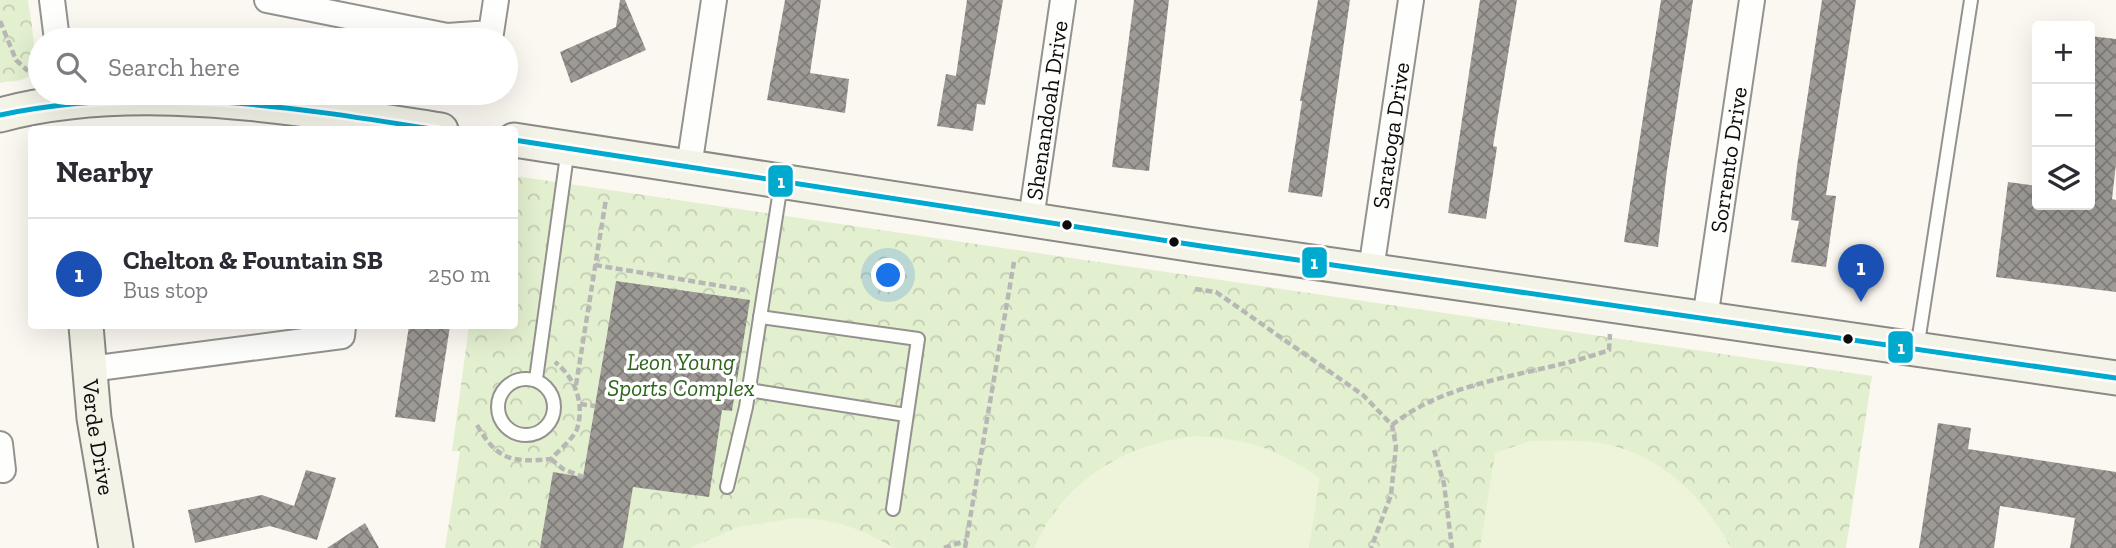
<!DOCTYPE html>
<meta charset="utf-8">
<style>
:root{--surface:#fff;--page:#f2f2f3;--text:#2b2b33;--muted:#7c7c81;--line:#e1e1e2;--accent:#5f5f5c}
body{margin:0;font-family:"Zilla Slab",serif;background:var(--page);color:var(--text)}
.controls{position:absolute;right:21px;top:21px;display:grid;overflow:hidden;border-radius:7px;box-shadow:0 7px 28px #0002}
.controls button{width:63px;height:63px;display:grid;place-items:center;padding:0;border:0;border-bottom:2px solid var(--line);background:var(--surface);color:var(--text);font:35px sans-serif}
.you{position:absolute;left:889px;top:276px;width:24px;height:24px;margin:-18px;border:5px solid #fff;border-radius:50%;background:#1a73e8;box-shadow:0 0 0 10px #1a73e833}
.badge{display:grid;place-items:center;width:46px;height:46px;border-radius:50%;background:var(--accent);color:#fff;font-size:23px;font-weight:700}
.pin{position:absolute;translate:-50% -58px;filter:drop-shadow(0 2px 4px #0008)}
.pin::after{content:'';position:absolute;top:37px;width:24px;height:21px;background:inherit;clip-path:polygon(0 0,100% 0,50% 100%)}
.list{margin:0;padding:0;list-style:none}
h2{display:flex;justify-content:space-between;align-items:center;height:91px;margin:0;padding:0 28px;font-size:30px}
h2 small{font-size:23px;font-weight:400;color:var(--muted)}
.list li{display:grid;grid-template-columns:46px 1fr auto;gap:21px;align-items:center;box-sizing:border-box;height:112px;padding:0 28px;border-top:2px solid var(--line)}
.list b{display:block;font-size:26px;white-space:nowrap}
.list p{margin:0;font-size:23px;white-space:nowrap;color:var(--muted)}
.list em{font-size:23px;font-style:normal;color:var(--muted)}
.icon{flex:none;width:38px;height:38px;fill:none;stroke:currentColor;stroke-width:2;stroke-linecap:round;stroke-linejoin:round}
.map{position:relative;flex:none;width:2116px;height:548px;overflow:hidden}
.search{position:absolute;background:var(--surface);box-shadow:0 7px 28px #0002;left:28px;top:28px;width:490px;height:77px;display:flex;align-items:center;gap:18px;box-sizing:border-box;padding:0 24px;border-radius:38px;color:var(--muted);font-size:26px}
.panel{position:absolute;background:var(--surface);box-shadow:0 7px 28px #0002;left:28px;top:126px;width:490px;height:203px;border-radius:7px}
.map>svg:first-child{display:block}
</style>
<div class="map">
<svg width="2116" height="548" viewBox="0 0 2116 548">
<defs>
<pattern id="park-crowns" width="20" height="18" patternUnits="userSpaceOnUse" patternTransform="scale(1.75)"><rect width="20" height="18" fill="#e3f0cf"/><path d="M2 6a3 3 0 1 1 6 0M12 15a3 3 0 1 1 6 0" fill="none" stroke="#c2cdb1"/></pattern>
<pattern id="building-cross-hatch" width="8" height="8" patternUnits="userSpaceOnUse" patternTransform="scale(1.75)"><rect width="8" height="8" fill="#9d9a96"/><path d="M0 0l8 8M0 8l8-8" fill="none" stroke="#7e7c79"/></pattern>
</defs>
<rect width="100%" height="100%" fill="#faf8f0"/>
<g fill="url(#park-crowns)">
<path d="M0,0H28C30,15 39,62 32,73C26,82 9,81 0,83Z"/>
<path d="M515,176L1872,376L1846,548H445L460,451H452L469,326H514Z"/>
</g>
<g fill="#edf4d9">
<path d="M1195,436C1251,440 1273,447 1320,478L1309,548H1034C1063,481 1124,444 1195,436Z"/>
<path d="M1530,441C1554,441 1581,439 1605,444C1662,455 1705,499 1731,548H1480L1495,453Z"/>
<path d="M795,518C833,518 862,529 894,548H690L738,527Z"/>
</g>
<g fill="url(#building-cross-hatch)">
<path d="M620,0H625L646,50L571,83L560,52L616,27Z"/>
<path d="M785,0H821L810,73L849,79L845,113L767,100Z"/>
<path d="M967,0H1003L985,105L977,104L973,131L937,126L946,74L956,76Z"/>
<path d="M1134,0H1169L1149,171L1112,167Z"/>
<path d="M1318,0H1350L1322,197L1288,192L1302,101H1300Z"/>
<path d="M1480,0H1517L1493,146L1497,147L1486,219L1448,213Z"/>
<path d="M1661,0H1693L1667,170L1658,247L1624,242Z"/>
<path d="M1822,0H1856L1826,195L1836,196L1826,267L1791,262L1799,221L1791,220L1797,166Z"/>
<path d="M2090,36L2116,39V164L2112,199L2116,200V292L1996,277L2008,182L2037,186V205H2090Z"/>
<path d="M616,281L750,300L732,411L722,410L709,497L633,487L623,548H540L553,472L583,477Z"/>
<path d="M409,326H450L435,422L395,417Z"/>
<path d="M1938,423L1971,428L1968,449L2116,472V548H2070L2075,518L2000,506L1994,548H1919Z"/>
<path d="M306,470L336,478L317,540L270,526L195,543L188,510L262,495L294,506Z"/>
<path d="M365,523L379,548H327Z"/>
</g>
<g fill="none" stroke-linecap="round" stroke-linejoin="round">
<g stroke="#93928f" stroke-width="16">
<g id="lane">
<path d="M760,317L918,339L893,509"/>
<path d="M1917,349L1971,0"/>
<circle cx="526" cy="407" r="28"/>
<path d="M536,379L568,148"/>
<path d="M749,390L906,415"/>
<path d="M727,487L746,407L781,184"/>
</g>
</g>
<g stroke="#93928f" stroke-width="28">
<g id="street">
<path d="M52,0L57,40"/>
<path d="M267,0L447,36L491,33L496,0"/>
<path d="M689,167L714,0"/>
<path id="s1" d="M1031,219L1063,0"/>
<path id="s2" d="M1371,270L1411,0"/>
<path id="s3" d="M1705,319L1752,0"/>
<path d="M90,369L342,336L343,326"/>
<path d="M0,444L3,470"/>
</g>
</g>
<g stroke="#8a8985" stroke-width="37">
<g id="secondary">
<path d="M0,115C138,78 302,109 441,130"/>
<path d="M514,140L1201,246L2116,378"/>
<path id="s4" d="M86,326L94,418L116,548"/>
</g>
</g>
<g stroke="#b7b7b5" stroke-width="4.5" stroke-dasharray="7 3.5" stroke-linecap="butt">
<path d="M0,21L16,60L28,71"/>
<path d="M595,265L745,290"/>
<path d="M1195,289L1216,292L1363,395L1392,425L1396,446L1391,495L1371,548"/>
<path d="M576,385L606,199"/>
<path d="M580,404L595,406"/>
<path d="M477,425C497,460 512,463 551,459C558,451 573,439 577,429C585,403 575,378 555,362"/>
<path d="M1392,425C1452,377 1538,376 1609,350L1610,334"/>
<path d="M1434,450L1444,484L1452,548"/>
<path d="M551,459L563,469L583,477"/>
<path d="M944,548L967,540"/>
<path d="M965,548L1014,262"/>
</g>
<use href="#lane" stroke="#fefefd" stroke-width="12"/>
<use href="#street" stroke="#fefefd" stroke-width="24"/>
<use href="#secondary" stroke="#f4f3e8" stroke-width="33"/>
<g stroke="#fff" stroke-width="10">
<g id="bus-1">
<path d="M0,115C151,84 287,106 438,130"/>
<path d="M514,140L1201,246L2116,378"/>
</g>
</g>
<use href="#bus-1" stroke="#00a9ce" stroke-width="5"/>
</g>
<g fill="#0c0c0c" stroke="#fff" stroke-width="2.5">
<circle cx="1067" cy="225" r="6"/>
<circle cx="1174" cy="242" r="6"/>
<circle cx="1848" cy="339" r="6"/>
</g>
<g text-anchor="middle" stroke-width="7" stroke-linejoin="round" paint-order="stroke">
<g font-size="23" fill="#0c0c0c" stroke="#fff">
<text dy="8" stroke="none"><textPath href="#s1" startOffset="110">Shenandoah Drive</textPath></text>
<text dy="8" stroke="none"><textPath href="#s2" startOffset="136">Saratoga Drive</textPath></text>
<text dy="8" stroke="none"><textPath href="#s3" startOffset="161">Sorrento Drive</textPath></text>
<text dy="8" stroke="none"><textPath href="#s4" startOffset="112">Verde Drive</textPath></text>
</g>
<g font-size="23" font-style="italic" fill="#2c651b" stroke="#fff">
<text x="681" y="370">Leon Young<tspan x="681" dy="26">Sports Complex</tspan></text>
</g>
</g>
<g stroke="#fff" stroke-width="2.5">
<rect x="767" y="164" width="27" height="34" rx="7" fill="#00a9ce"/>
<rect x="1301" y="246" width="27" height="33" rx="7" fill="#00a9ce"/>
<rect x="1887" y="330" width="27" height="34" rx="7" fill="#00a9ce"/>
</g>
<g font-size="19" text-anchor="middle" font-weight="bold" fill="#fff">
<text x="781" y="188">1</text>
<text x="1314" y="269">1</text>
<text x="1901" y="354">1</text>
</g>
</svg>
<div class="controls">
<button>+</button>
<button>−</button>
<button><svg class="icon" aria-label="layers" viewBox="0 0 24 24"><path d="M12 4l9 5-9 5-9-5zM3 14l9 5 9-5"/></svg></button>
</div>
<div class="you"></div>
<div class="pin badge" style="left:1861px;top:302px;background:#1a4fb4">1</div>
<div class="search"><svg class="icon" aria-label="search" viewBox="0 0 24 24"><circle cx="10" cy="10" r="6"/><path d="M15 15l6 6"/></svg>Search here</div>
<section class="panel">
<h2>Nearby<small></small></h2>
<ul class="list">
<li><span class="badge" style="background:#1a4fb4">1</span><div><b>Chelton &amp; Fountain SB</b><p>Bus stop</p></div><em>250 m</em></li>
</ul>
</section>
</div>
